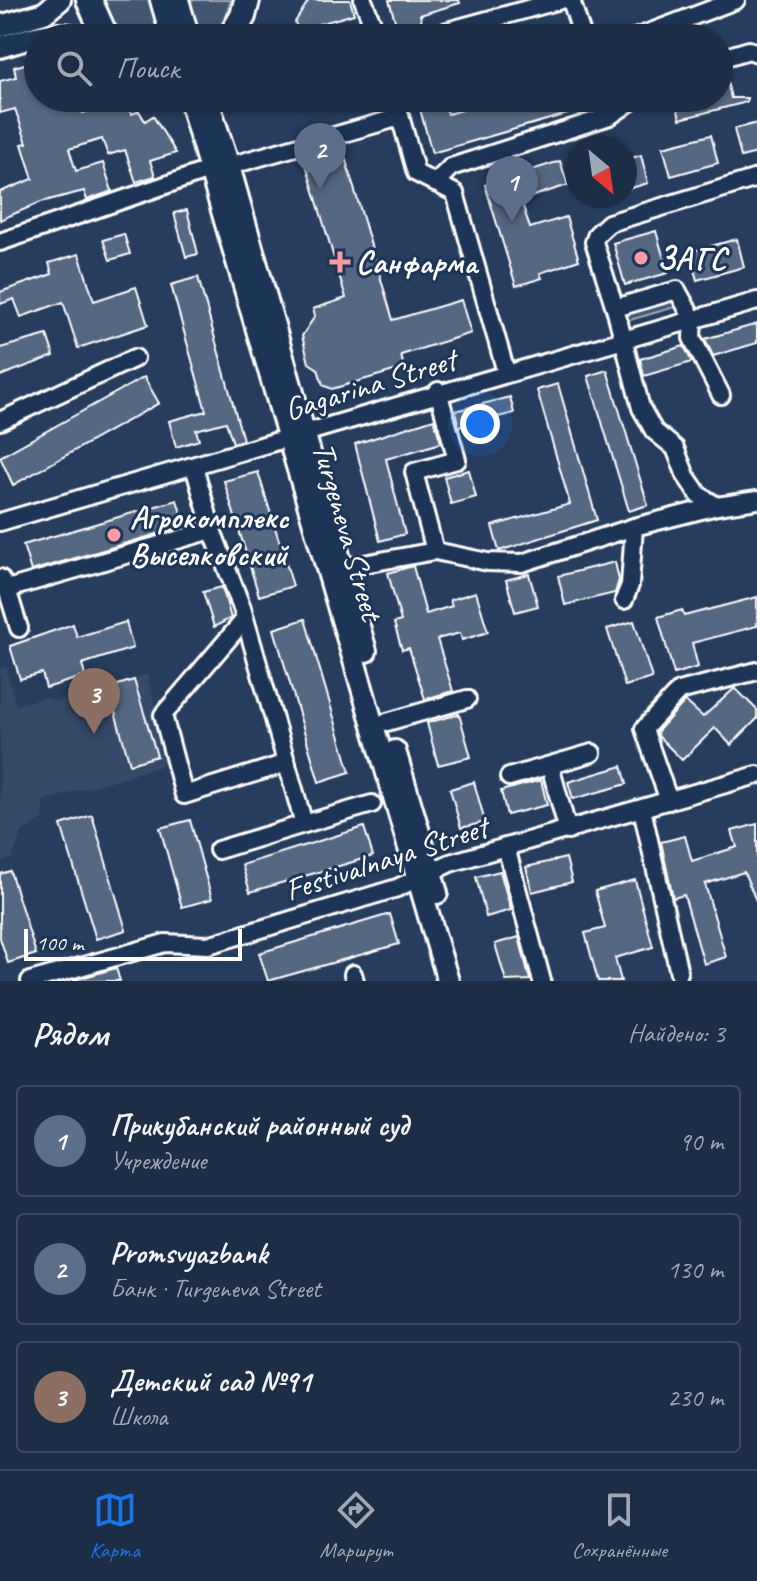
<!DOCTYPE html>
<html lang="ru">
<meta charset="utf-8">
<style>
:root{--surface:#1c2e46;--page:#293a51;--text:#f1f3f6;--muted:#a0a8b3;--line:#3a4a5f;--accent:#1a73e8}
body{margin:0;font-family:Caveat,sans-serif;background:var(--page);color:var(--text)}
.compass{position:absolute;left:565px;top:136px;width:72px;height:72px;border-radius:50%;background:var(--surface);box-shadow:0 2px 6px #0004;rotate:151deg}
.scale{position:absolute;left:24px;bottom:20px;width:218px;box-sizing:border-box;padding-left:8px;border:4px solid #fff;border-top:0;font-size:22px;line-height:28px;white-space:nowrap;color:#fff;-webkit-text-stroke:6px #1d3557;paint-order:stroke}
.you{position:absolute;left:480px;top:424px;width:28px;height:28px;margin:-20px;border:6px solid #fff;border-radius:50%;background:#1a73e8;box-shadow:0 0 0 12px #1a73e833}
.badge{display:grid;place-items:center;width:52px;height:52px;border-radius:50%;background:var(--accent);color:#fff;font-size:26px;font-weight:700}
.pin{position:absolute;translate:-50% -66px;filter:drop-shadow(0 2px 4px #0008)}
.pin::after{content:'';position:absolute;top:42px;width:28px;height:24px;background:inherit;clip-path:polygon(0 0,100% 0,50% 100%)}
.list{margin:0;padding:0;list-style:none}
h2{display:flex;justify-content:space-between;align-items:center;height:104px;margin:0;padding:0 32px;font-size:34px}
h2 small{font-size:26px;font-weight:400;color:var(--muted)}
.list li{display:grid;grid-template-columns:52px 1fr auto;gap:24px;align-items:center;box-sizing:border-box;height:112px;margin:0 16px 16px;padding:0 16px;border:2px solid var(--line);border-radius:8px}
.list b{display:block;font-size:30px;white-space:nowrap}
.list p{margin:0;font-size:26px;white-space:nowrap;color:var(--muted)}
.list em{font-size:26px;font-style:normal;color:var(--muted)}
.icon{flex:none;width:44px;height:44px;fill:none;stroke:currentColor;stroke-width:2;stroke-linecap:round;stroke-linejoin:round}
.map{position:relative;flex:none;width:757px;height:981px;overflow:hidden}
.search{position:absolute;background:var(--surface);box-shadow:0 2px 6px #0004;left:24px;right:24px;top:24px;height:88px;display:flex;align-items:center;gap:20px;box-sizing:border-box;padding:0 28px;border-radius:44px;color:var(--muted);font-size:30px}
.sheet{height:488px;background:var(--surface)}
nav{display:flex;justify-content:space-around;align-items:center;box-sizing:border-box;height:112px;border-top:2px solid var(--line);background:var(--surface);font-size:22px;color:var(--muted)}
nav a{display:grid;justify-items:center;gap:4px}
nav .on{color:var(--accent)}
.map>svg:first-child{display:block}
</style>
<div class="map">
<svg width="757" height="981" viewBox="0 0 757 981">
<rect width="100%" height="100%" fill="#263d5e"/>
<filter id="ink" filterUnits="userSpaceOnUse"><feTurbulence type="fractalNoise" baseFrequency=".0125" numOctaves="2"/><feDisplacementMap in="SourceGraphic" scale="16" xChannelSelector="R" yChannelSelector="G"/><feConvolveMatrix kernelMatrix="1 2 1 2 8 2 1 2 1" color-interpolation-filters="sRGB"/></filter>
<g filter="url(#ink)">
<path fill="#344a68" d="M6,666L16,705L46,697L57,702L147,674L171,763L43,801L44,818L22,832L12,859L0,862V668Z"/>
<g fill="#425672" stroke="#a0aab8" stroke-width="2">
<path d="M103,0H150L161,38H127L108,15Z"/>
<path d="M189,0H231L223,22L208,38H200Z"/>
<path d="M675,297L678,306L623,322L620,312Z"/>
</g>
<g fill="#556781" stroke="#fff" stroke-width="2">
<path d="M309,0H350L354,14L298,30L295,22Z"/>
<path d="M389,0H459L460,3L420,15L426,38H400Z"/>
<path d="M32,62L38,98H79L83,113L111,104L109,98H126L132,114L139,111L145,121L153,116L176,153L150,161L155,176L136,182L125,150L108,155L102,139L69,149L76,171L103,163L112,191L87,200L84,191L41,202L0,220V192L33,179L22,144L27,143L15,109L0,113V81L16,77L14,67Z"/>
<path d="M724,69L731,98H747V102L680,119L675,98H719V70Z"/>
<path d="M417,98H443L448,114L504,98H611L612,101L432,153Z"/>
<path d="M757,123V153L741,157L734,129Z"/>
<path d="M711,135L718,163L671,176L663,147Z"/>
<path d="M342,147L393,320L461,300L471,333L401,355L404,368L332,389L323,385L318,369L309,363L302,336L315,316L313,309L346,298L304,158Z"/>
<path d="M641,155L648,183L625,190V160Z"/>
<path d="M560,161L568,185L521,200L530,228L566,217L579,260L540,273L542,278L516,286L485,185Z"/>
<path d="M187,210L198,254L186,257L174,213Z"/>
<path d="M656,231L668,273L625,285L613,243Z"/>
<path d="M124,234L130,254L110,260L103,240Z"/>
<path d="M737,239L744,267L697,280L689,252Z"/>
<path d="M79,254L94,301L136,287L148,325L78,348L63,302L21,317L14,299L0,304V292L52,274L49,263Z"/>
<path d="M198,277L243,440L233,443L226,422L196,430L199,440L176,447L169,421L206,411L171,285Z"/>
<path d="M757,324V343L713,356L705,339Z"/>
<path d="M47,335L54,356L0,376V348Z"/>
<path d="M684,346L692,362L644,376L640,359Z"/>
<path d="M607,370L648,505L629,511L588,376Z"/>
<path d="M144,377L159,403L13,485L0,457Z"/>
<path d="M558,384L597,520L499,551L492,526L570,504L537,390Z"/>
<path d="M510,397L514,413L459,427L455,411Z"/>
<path d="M434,419L441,443L386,459L405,534L380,541L355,444Z"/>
<path d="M469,470L476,497L451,504L444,477Z"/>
<path d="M258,472L293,586L259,596L224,481Z"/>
<path d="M177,500L185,526L31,571L23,545Z"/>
<path d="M615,562L619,580L615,593L565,605L558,576Z"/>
<path d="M413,566L426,614L452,606L450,600L476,592L488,632L462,640L460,633L437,639L453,691L425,699L409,648L402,650L394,623L401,621L388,573Z"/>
<path d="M529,574L538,606L515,612L506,580Z"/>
<path d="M222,587L231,618L214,627L203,592Z"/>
<path d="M757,597V626L692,643L698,667L674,674L658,617L682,610L684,616Z"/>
<path d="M305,619L350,772L319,782L274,629Z"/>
<path d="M634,621L652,678L625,686L607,629Z"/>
<path d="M126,622L133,648L82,664L85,676L46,688L42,673L20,679L10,646L73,624L77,637Z"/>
<path d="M134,680L157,756L130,764L108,688Z"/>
<path d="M735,688L757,710V719L731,745L715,728L682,760L658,736L657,732L685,701L703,717Z"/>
<path d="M459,714L471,757L438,765L427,723Z"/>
<path d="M622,766L627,784L573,799L568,782Z"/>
<path d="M541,780L547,805L507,815L501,791Z"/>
<path d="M474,782L485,822L461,828L450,789Z"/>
<path d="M92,815L126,930L96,939L61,825Z"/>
<path d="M190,820L212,899L182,907L160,828Z"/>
<path d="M757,824V903L744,872L705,884L726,957L704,964L684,895L673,898L661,842L685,836L692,861L737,847L732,831Z"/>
<path d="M364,827L373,856L250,892L242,865Z"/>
<path d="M566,858L572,882L532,892L526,867Z"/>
<path d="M10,871L36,954L8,963L0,938V874Z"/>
<path d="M500,871L511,910L486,917L476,877Z"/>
<path d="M635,880L653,947L615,958L621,981H598L585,933L605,928L595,891Z"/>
<path d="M390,914L399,944L268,981L259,953Z"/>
<path d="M519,937L530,980L506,981L495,944Z"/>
<path d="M116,968L120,981H74V980Z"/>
</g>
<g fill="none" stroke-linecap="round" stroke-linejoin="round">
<g stroke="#fff" stroke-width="22">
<g id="minor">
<path d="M363,0L378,38"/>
<path d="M571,0L583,38"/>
<path d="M449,38L447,31L561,0"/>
<path d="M635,38L736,0"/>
<path d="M719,59L749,50L757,53"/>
<path d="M395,98L416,173L455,193L506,372"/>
<path d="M229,166L400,117"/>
<path d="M435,183L451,167L610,116L636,98"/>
<path d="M0,242L209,170"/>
<path d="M615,308L594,242L597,234L609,223L757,178"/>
<path d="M721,395L692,338L693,319L677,290L615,308L641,408L654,431L675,448L686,476L699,495L717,506L757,500"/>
<path d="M0,421L135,358"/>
<path d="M194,466L212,530L242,608L304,824L372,804"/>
<path d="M0,522L757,301"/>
<path d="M435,551L488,562L522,563L634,527"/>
<path d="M342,568L435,551L414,472L457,460L438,391"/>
<path d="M0,578L7,589L19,628"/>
<path d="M7,589L212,530"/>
<path d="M624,600L630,585L634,527L717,506"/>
<path d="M245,619L163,715L184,795L287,763"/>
<path d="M387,722L467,699"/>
<path d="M550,766L568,831"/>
<path d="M509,777L592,753"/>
<path d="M669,801L644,729L679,691L757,671"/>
<path d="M642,809L679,973"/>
<path d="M506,847L542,981"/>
<path d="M218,850L304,824"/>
<path d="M353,974L355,981"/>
<path d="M30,981L165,943L208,945L397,888L450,863L757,775"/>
</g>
</g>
<g stroke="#fff" stroke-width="26">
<g id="major">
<path d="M161,0L172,38"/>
<path d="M178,0L189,38"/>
<path d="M0,26L44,13L60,0"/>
<path d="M0,47C28,39 54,28 83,38"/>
<path d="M189,98L448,981"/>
<path d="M207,98L229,166L366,651"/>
<path d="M395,751L437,893"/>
</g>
</g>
<g stroke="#fff" stroke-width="30">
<g id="highway">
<path d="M89,0L106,38"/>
<path d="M230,38L243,16L247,0"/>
</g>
</g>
<use href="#minor" stroke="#1d3557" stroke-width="16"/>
<use href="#major" stroke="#1d3557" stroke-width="20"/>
<use href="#highway" stroke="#1d3557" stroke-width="24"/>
</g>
</g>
<g fill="#ff9aa2" stroke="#1d3557" stroke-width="3">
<circle cx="641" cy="258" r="8"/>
<path d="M336 250h8v8h8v8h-8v8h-8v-8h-8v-8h8z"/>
<circle cx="114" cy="535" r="8"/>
</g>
<g text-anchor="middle" stroke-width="6" stroke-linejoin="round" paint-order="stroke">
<g font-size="32" font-weight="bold" fill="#fff" stroke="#1d3557" text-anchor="start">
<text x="657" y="269">ЗАГС</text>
<text x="356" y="273">Санфарма</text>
<text x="130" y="528">Агрокомплекс<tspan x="130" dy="37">Выселковский</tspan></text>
</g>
<g font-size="32" fill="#fff" stroke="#1d3557">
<text transform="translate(370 384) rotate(-17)" y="11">Gagarina Street</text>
<text transform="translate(348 531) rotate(74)" y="11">Turgeneva Street</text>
<text transform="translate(386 858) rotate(-18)" y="11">Festivalnaya Street</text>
</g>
</g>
</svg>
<svg class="compass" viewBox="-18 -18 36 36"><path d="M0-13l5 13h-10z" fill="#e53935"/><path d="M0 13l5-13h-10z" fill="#a0a8b3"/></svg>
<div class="scale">100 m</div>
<div class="you"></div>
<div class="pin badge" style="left:512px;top:222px;background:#5c6f8a">1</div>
<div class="pin badge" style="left:320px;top:189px;background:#5c6f8a">2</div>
<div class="pin badge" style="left:94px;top:734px;background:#8d6e63">3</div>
<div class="search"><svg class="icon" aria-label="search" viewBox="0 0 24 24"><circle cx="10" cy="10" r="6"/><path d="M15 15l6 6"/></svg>Поиск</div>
</div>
<section class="sheet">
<h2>Рядом<small>Найдено: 3</small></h2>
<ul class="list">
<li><span class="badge" style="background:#5c6f8a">1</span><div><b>Прикубанский районный суд</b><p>Учреждение</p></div><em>90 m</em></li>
<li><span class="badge" style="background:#5c6f8a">2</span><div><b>Promsvyazbank</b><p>Банк · Turgeneva Street</p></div><em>130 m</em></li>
<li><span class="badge" style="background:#8d6e63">3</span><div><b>Детский сад №91</b><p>Школа</p></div><em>230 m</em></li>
</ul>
</section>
<nav>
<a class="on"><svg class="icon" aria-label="map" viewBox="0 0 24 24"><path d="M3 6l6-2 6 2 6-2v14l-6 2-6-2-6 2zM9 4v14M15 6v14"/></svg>Карта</a>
<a><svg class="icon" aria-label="directions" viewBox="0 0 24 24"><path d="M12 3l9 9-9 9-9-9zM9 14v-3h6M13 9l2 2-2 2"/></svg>Маршрут</a>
<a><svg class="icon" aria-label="saved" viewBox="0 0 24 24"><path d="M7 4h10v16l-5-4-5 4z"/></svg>Сохранённые</a>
</nav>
